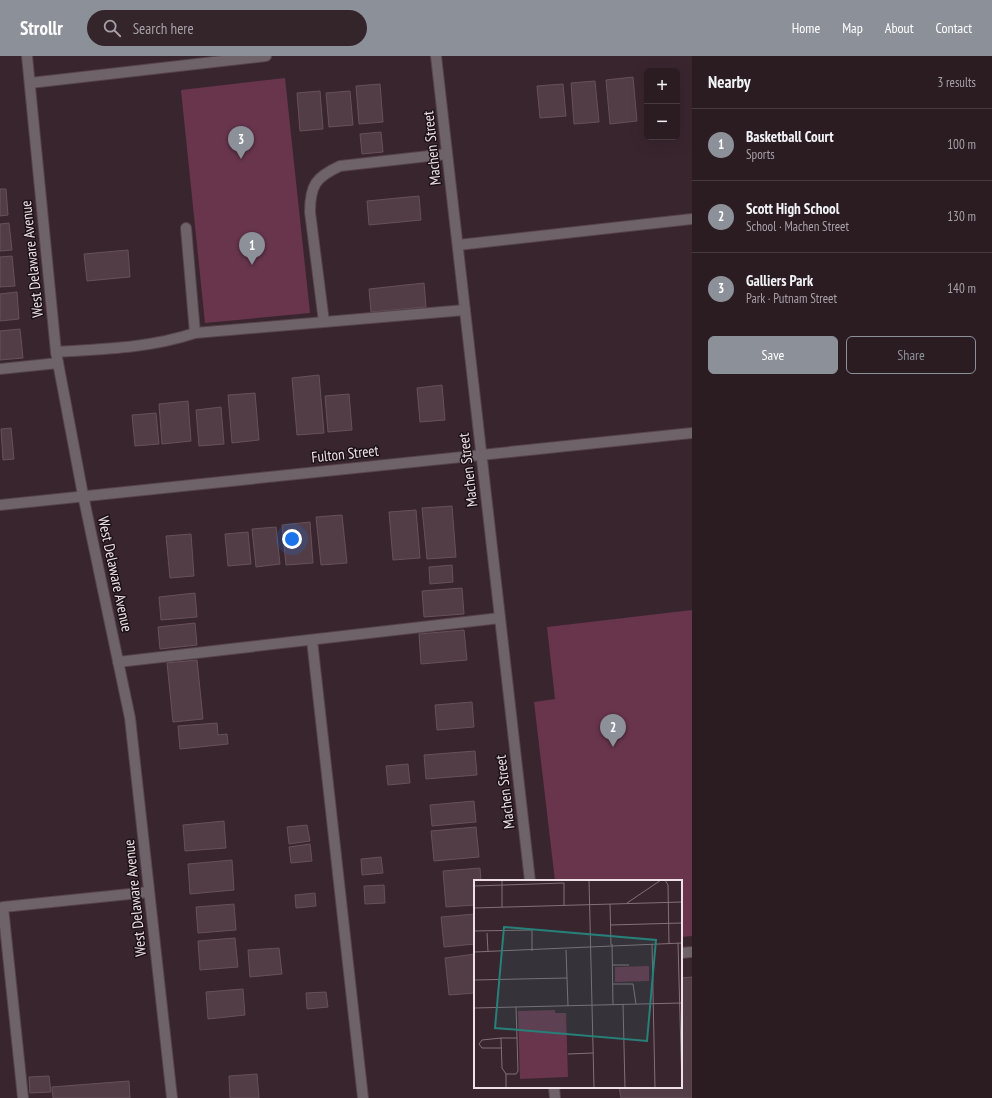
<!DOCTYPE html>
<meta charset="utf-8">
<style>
:root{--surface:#2b1c22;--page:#33252a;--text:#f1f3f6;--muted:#a6a1a5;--line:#473a40;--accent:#8c9099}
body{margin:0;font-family:"PT Sans Narrow",sans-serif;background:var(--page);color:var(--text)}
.controls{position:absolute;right:12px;top:12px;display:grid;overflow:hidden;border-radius:6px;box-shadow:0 4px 16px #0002}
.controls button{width:36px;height:36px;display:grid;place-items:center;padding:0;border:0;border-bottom:1px solid var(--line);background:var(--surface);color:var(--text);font:20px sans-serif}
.you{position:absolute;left:292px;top:483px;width:14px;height:14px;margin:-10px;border:3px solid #fff;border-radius:50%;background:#1a73e8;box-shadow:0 0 0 6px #1a73e833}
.badge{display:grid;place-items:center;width:26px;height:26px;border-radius:50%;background:var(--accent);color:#fff;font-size:13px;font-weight:700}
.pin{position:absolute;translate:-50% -33px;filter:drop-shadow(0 1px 2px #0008)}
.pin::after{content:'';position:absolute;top:21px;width:14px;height:12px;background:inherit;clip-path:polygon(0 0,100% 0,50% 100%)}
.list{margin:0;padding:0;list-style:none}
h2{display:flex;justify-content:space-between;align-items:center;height:52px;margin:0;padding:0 16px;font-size:17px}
h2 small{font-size:13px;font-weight:400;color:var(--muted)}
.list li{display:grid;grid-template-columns:26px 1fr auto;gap:12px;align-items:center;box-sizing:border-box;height:72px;padding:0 16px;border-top:1px solid var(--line)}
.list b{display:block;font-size:15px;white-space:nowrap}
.list p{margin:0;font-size:13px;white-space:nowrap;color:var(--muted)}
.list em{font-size:13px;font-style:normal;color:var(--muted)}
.actions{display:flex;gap:8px;padding:12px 16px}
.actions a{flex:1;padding:9px 0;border:1px solid var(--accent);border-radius:6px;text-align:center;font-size:14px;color:var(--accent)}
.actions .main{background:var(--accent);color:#fff}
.icon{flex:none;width:22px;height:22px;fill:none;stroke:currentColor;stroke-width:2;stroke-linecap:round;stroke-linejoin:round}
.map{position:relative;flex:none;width:692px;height:1042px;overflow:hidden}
header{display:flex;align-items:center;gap:24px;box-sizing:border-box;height:56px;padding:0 20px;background:var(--accent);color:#fff}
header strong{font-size:19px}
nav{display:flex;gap:22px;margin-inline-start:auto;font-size:14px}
.search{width:280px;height:36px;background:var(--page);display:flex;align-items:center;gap:10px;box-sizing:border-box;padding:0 14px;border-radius:22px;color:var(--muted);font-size:15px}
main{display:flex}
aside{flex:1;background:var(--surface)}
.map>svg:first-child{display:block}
</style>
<header>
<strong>Strollr</strong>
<div class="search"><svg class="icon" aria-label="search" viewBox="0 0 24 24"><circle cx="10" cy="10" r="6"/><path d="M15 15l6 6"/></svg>Search here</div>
<nav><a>Home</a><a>Map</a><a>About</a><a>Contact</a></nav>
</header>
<main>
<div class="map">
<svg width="692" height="1042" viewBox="0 0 692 1042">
<rect width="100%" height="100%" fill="#39252e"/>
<g fill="#68354d">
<path d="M285,22L310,257L205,267L181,34Z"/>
<path d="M692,554V880L681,881V825H555L534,646L555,643L547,571Z"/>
</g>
<g fill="#523d46" stroke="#67505a">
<path d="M633,21L637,65L610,68L606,24Z"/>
<path d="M595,25L599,66L574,68L571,27Z"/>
<path d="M380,28L383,66L359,68L356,30Z"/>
<path d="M563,28L566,60L540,62L537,30Z"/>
<path d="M320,35L323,73L300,75L297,37Z"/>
<path d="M350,35L353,69L329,71L326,37Z"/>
<path d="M381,76L383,96L362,98L360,78Z"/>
<path d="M0,133H6L8,159L0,160Z"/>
<path d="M419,140L421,164L369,169L367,145Z"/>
<path d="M9,167L12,194L0,195V168Z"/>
<path d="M128,194L130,221L87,225L84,198Z"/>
<path d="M12,200L15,230L0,231V201Z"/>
<path d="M424,227L426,251L371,256L369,233Z"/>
<path d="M17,236L19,263L0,265V238Z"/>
<path d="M20,273L23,302L0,304V275Z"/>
<path d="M319,319L324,377L297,379L292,322Z"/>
<path d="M442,329L445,364L420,366L417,332Z"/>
<path d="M255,337L259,384L232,387L228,339Z"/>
<path d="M349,338L352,374L328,376L325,340Z"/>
<path d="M188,345L191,385L162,388L159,348Z"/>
<path d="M221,351L224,388L199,390L196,354Z"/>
<path d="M156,357L159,388L135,390L132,359Z"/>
<path d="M11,372L14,403L3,404L1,373Z"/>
<path d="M452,450L456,501L427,503L422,452Z"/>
<path d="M416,454L420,502L393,504L389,456Z"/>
<path d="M342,459L347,507L321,509L316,461Z"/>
<path d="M310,466L313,507L286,509L282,469Z"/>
<path d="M276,471L280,508L256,511L252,473Z"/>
<path d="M248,476L251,508L228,510L225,478Z"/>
<path d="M191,478L194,520L170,522L166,480Z"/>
<path d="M452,509L453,526L430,528L429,511Z"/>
<path d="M462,532L464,558L424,561L422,535Z"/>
<path d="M195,537L197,561L161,564L159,541Z"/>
<path d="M195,567L197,589L160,593L158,571Z"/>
<path d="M464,574L467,604L421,608L419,578Z"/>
<path d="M197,604L203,663L173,666L167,607Z"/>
<path d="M472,646L474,671L437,674L435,649Z"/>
<path d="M217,667L218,679L227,678L228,688L180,693L178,670Z"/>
<path d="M475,695L477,719L426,723L424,699Z"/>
<path d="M408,708L410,727L388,729L386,710Z"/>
<path d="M474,745L476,766L432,770L430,749Z"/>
<path d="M224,765L226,792L185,795L183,769Z"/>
<path d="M307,769L310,785L289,788L287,771Z"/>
<path d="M476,771L479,801L434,805L431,775Z"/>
<path d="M310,788L312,805L291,807L289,791Z"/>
<path d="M381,801L383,817L362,819L361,803Z"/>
<path d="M232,804L234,834L190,838L188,808Z"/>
<path d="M480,812L481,825H475V849L446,851L443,815Z"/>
<path d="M384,829L385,847L365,848L364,830Z"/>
<path d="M315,837L316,850L296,852L295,839Z"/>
<path d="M234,848L236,874L198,877L196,851Z"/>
<path d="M475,858V888L444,891L441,861Z"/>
<path d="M235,882L238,911L200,914L198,885Z"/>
<path d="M279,892L282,918L250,921L248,894Z"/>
<path d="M475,898V937L449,939L445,902Z"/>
<path d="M692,921V1042H621L619,1031H681V922Z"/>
<path d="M243,933L245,959L208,963L206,936Z"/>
<path d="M326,936L328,951L307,953L306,937Z"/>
<path d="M257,1018L259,1042H230L229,1020Z"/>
<path d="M49,1020L51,1036L30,1037L29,1021Z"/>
<path d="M129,1025L130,1042H53L52,1031Z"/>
</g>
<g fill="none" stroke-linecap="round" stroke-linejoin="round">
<g stroke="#56434b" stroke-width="12">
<g id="minor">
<path d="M27,0L56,296L83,439L130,662L172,1042"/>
<path d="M436,0L530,825"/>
<path d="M30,27L266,0"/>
<path d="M186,172L195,277"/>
<path d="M458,189L692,163"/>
<path d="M324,266L310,156C310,129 316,121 340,110L447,98"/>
<path d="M56,296C103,293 150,292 195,277L465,254"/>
<path d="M0,313L58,307"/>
<path d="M0,449L692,377"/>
<path d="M312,584L363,1042"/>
<path d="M118,606L500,562"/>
<path d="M681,897L692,896"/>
<path d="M554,1031L555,1042"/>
<path d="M23,1042L3,851L149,836"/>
</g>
</g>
<use href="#minor" stroke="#6e6368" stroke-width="10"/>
</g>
<g text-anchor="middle" stroke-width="3" stroke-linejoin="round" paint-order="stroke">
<g font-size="15" fill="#eee0e6" stroke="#1b1216">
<text transform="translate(432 92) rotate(-96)" y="5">Machen Street</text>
<text transform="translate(32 203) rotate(-96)" y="5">West Delaware Avenue</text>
<text transform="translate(345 398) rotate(-6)" y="5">Fulton Street</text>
<text transform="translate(468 414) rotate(-97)" y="5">Machen Street</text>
<text transform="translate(115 518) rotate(78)" y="5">West Delaware Avenue</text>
<text transform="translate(505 736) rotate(-97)" y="5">Machen Street</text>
<text transform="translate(135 842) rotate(-96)" y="5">West Delaware Avenue</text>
</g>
</g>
<g transform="translate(474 824)">
<rect width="208" height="208" fill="#39252e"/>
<path d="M175,86V101L141,102V87ZM81,130V133H92L94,197L46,199L44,131Z" fill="#68354d"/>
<path fill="none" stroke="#817078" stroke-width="1" d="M28,0V27M115,0L120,208M191,0L194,5L195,64M0,6L90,3V25M153,23L187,0M136,24L137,65M0,28L208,22M136,45L208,43M0,51L58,50V71M13,53L14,72M204,63L208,208M138,64L139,125M178,64L181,208M92,70L94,126M0,72L208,63M139,85H155M0,100L93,98M139,104H159L162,124M149,124L151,208M0,128L208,123M27,158L8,160L5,164L8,168H28M94,174L119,173M32,194H42L44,191L43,158M32,208V194L28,188L27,158H43L42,127"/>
<path fill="#25817a" fill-opacity="0.15" stroke="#25817a" stroke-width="2" d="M30,47L182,60L173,161L21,148Z"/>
<rect width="208" height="208" fill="none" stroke="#eee0e6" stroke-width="2"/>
</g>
</svg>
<div class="controls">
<button>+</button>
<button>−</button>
</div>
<div class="you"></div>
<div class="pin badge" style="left:252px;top:209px">1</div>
<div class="pin badge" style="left:613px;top:691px">2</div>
<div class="pin badge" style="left:241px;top:103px">3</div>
</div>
<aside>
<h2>Nearby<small>3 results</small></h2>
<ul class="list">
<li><span class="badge">1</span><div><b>Basketball Court</b><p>Sports</p></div><em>100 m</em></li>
<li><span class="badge">2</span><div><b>Scott High School</b><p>School · Machen Street</p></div><em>130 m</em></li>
<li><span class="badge">3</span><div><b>Galliers Park</b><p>Park · Putnam Street</p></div><em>140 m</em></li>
</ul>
<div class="actions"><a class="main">Save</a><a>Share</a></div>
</aside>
</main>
